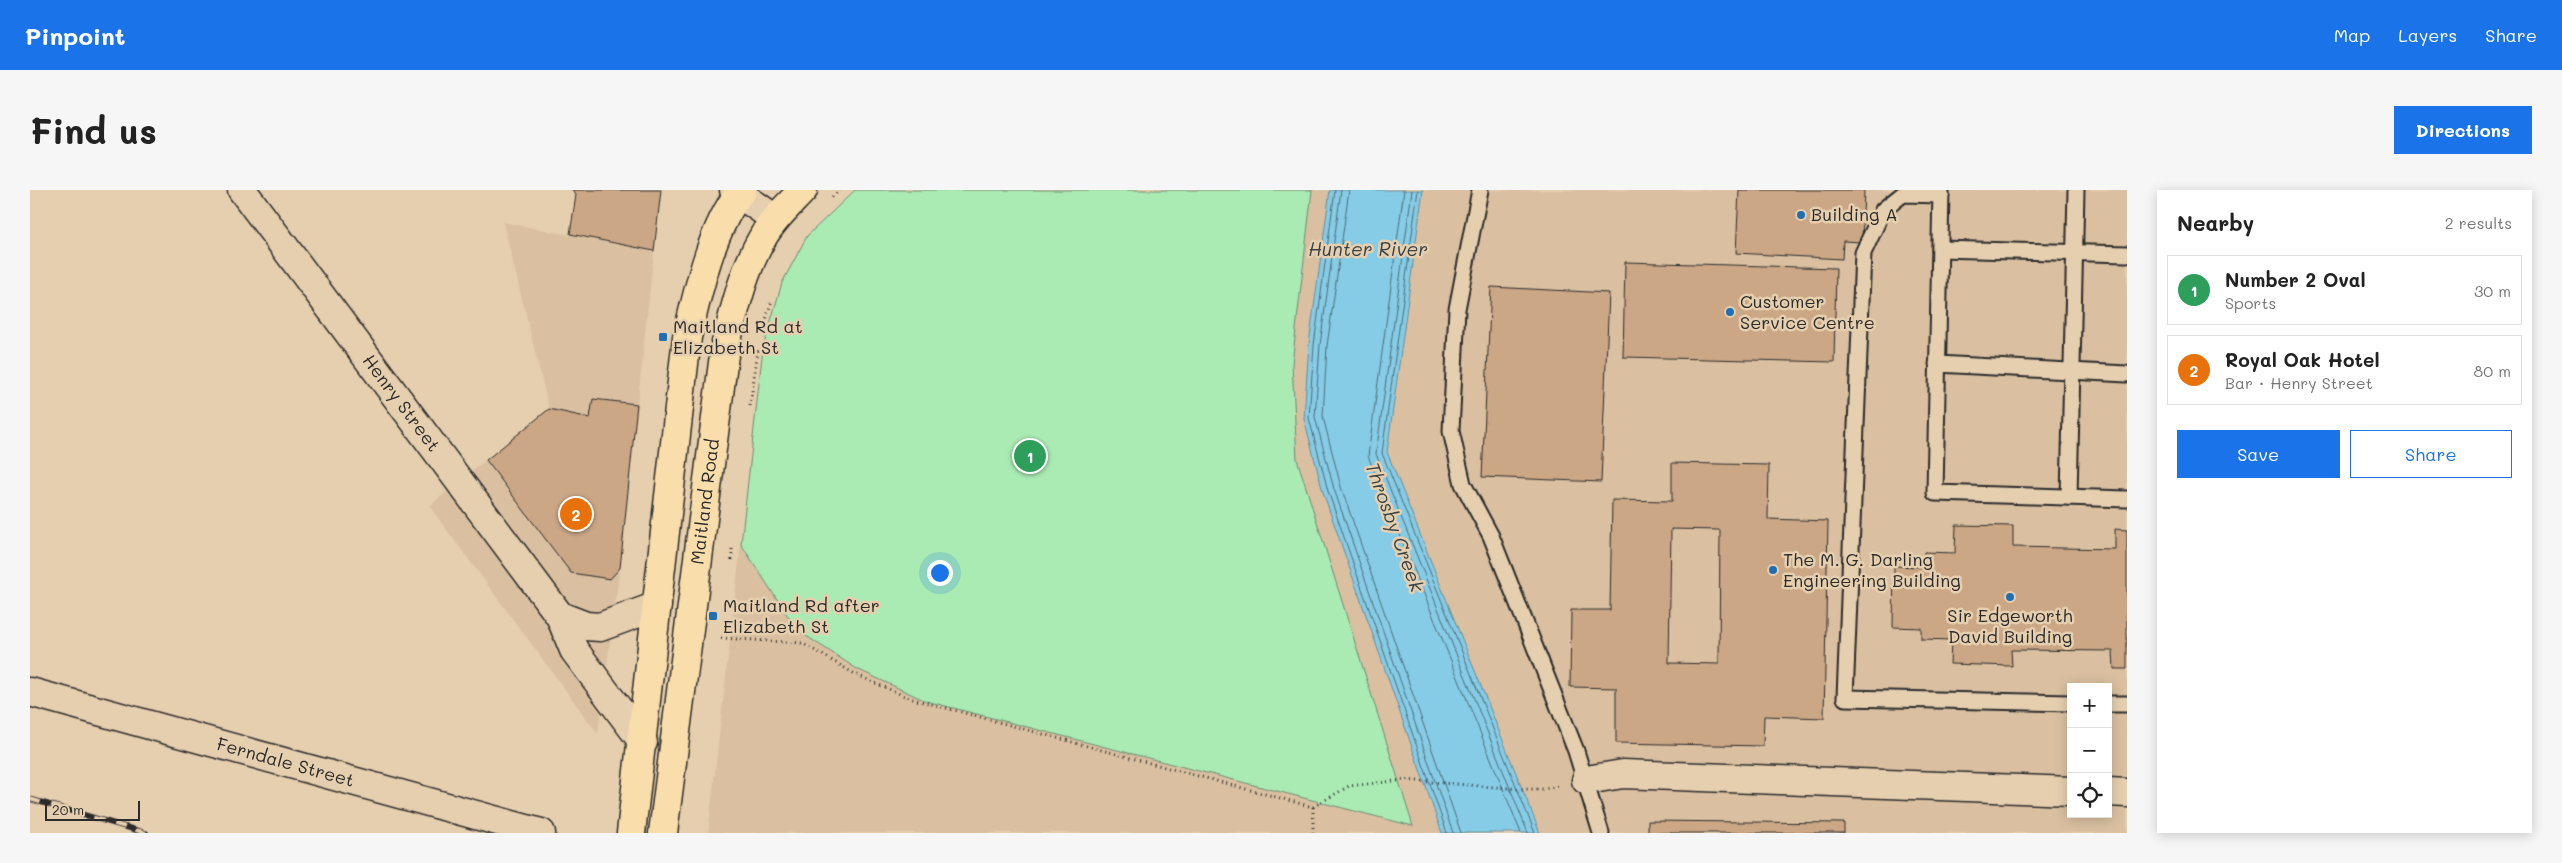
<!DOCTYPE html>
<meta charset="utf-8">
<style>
:root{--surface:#fff;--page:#f6f6f6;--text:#222;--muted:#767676;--line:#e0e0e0;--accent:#1a73e8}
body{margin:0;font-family:Mali,sans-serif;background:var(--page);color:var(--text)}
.controls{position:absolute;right:15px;bottom:15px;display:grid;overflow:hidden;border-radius:0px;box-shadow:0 2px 12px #0003}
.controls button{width:45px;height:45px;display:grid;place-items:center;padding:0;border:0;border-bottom:1px solid var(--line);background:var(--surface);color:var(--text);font:25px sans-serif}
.scale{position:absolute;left:15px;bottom:12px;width:95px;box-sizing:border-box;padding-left:5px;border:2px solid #2b2b2b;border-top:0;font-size:14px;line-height:18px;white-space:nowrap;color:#2b2b2b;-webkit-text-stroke:4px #e6cfaf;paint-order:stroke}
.you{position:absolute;left:909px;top:382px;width:18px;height:18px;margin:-12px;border:4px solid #fff;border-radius:50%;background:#1a73e8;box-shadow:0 0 0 8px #1a73e833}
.badge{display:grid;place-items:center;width:32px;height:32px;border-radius:50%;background:var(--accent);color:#fff;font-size:16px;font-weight:700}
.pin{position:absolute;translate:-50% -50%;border:2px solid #fff;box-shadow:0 1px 5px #0006}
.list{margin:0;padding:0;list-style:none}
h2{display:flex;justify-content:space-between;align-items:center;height:65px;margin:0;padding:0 20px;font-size:21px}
h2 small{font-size:16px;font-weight:400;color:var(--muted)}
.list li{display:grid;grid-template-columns:32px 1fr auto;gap:15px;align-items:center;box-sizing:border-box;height:70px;margin:0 10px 10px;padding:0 10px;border:1px solid var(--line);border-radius:0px}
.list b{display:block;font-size:19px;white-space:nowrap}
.list p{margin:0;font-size:16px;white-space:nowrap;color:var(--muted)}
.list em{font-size:16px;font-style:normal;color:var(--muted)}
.actions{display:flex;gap:10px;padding:15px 20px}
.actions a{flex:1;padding:11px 0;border:1px solid var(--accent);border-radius:0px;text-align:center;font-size:18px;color:var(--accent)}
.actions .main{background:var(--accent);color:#fff}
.icon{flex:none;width:28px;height:28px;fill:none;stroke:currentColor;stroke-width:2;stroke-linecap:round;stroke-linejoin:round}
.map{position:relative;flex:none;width:2097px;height:643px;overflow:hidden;border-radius:0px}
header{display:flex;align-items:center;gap:30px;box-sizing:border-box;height:70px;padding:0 25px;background:var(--accent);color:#fff}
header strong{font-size:24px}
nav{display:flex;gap:28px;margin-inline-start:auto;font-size:18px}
.intro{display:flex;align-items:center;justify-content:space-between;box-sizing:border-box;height:120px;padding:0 30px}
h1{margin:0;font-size:35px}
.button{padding:12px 22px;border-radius:0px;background:var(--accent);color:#fff;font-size:18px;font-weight:700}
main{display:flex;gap:30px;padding:0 30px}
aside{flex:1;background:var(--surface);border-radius:0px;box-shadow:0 2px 12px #0003}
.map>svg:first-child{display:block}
</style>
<header>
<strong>Pinpoint</strong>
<nav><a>Map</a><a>Layers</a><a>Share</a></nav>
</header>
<div class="intro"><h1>Find us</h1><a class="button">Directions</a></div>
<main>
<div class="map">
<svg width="2097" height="643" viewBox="0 0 2097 643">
<rect width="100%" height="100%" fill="#e6cfaf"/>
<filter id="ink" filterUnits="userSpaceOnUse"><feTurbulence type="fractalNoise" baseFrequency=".02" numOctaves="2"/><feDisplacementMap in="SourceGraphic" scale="10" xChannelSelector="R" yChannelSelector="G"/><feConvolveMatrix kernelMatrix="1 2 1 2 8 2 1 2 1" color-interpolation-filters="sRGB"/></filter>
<g filter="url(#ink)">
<g fill="#dac0a1" fill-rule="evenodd">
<path d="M825,0H2097V643H678L733,158L752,93L777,46ZM2041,497H2078V624H2041Z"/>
<path d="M473,32L624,61L590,378L568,544L399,316L519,219Z"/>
</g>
<path fill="#aaebb4" stroke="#6a8b70" d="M825,0H1282L1262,174L1267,269L1383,636L896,511L827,479L767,440L711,354L733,158L752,93L777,46Z"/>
<path fill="#86cce7" stroke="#628c9c" d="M1300,0H1393L1357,262L1510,643H1412L1293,302L1274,228L1279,154Z"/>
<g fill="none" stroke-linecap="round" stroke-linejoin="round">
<g stroke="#4f6b76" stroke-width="1">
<path d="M1305,0L1284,155L1279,228L1298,301L1417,643"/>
<path d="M1311,0L1290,155L1285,227L1304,299L1423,643"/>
<path d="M1319,0L1297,156L1293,227L1311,297L1431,643"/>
<path d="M1374,0L1338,266L1491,643"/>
<path d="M1382,0L1346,264L1498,643"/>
<path d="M1388,0L1352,263L1505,643"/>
</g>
</g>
<g fill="#cba786" stroke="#2b2b2b" fill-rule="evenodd">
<path d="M542,0H631L624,61L540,44L546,5Z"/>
<path d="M1709,0H1834L1832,52L1813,51L1812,69L1706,63Z"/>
<path d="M1595,72L1806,78L1804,172L1593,167Z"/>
<path d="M1461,97L1579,103L1571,292L1452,287Z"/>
<path d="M563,209L607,214L590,378L580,389L541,383L456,270L519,219L560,228Z"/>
<path d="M1642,273L1739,275L1738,329L1798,331L1794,528L1734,526L1733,556L1586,553V498L1540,497L1541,420H1580L1582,310L1642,311ZM1641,339L1690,340L1689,474L1639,473Z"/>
<path d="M1926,335L1983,336V357L2085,359V339L2097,340V479H2084L2083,461L1981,460L1982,476L1920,474L1921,450L1891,449V438L1863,437L1864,376L1894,377V362L1925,363Z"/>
<path d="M1618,631L1814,633V643H1618Z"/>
</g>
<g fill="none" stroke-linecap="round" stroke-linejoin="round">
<g stroke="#2b2b2b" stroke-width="19">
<g id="lane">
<path d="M1450,0L1427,119L1421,241L1433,294L1461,346L1546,561L1571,643"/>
<path d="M1911,0L1905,303L2097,309"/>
<path d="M1911,5L1873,4L1853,20L1833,63L1815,508L2041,513"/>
<path d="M1910,59L2097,64"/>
<path d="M1907,174L2097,184"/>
<path d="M2039,307L2046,0"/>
<path d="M2078,514H2097"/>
</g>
</g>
<g stroke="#2b2b2b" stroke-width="31">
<g id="street">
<path id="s1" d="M212,0L530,426L544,460L613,552"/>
<path d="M530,426L556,436L570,437L627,416"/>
<path id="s2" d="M0,502L511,643"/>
<path d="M1556,590L1593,584L2041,601"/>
<path d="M2078,602L2097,603"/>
</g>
</g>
<g stroke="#2b2b2b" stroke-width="31">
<path id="secondary" d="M704,0L745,29"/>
</g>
<g stroke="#2b2b2b" stroke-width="31">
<g id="primary">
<path d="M601,643L657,147C668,101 682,36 712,0"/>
<path id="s3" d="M633,643L695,157C705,119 713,81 733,47C743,29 759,15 773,0"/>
</g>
</g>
<g stroke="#2b2b2b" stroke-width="3" stroke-dasharray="1 4" stroke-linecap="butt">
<path d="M802,7L810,0"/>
<path d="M735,133L742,110"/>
<path d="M720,216L728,160"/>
<path d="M702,370V359"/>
<path d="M691,448L772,453L825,484L879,508L1283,617L1319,596L1374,590L1490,599H1513L1529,596"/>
<path d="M1283,643V617"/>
</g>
<use href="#lane" stroke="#e6cfaf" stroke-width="15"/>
<use href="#street" stroke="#e6cfaf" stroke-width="28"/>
<use href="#secondary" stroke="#e6cfaf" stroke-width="28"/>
<use href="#primary" stroke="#f9deab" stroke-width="28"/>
<g stroke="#2b2b2b" stroke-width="5.5">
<path id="rail" d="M0,609L116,643"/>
</g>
<use href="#rail" stroke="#e6cfaf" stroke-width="4" stroke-dasharray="11" stroke-linecap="butt"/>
</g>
</g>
<g fill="#1f6fb2" stroke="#e6cfaf" stroke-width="2">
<circle cx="1771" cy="25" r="5"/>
<circle cx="1700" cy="122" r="5"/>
<rect x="628" y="142" width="10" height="10" rx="2.5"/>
<circle cx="1743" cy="380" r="5"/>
<circle cx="1980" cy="407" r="5"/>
<rect x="678" y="421" width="10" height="10" rx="2.5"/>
</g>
<g text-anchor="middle" stroke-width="5" stroke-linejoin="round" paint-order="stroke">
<g font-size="18" fill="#2b2b2b" stroke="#e6cfaf" text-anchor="start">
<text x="1781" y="31">Building A</text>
<text x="1710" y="118">Customer<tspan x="1710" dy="21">Service Centre</tspan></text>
<text x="643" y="143">Maitland Rd at<tspan x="643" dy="21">Elizabeth St</tspan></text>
<text x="1753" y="376">The M. G. Darling<tspan x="1753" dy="21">Engineering Building</tspan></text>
<text x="693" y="422">Maitland Rd after<tspan x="693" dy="21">Elizabeth St</tspan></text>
<text x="1980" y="432" text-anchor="middle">Sir Edgeworth<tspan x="1980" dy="21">David Building</tspan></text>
</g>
<g font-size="18" fill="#2b2b2b" stroke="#e6cfaf">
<text dy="6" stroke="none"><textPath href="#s1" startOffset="266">Henry Street</textPath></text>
<text dy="6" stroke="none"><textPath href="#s3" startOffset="334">Maitland Road</textPath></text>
<text dy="6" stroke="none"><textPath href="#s2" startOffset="265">Ferndale Street</textPath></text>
</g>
<g font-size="19" font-style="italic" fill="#394347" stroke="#e6cfaf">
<text x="1338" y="66">Hunter River</text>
<text transform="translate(1365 337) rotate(70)" y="7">Throsby Creek</text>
</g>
</g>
</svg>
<div class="controls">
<button>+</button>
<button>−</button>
<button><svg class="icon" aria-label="locate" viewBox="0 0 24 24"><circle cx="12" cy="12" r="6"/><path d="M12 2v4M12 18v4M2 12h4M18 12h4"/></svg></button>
</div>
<div class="scale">20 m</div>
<div class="you"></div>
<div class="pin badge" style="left:1000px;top:266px;background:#2e9e5b">1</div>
<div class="pin badge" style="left:546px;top:324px;background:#e8710a">2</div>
</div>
<aside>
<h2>Nearby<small>2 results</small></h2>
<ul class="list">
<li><span class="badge" style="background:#2e9e5b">1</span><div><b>Number 2 Oval</b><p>Sports</p></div><em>30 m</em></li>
<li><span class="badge" style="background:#e8710a">2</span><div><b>Royal Oak Hotel</b><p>Bar · Henry Street</p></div><em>80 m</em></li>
</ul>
<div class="actions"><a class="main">Save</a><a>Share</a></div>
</aside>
</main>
